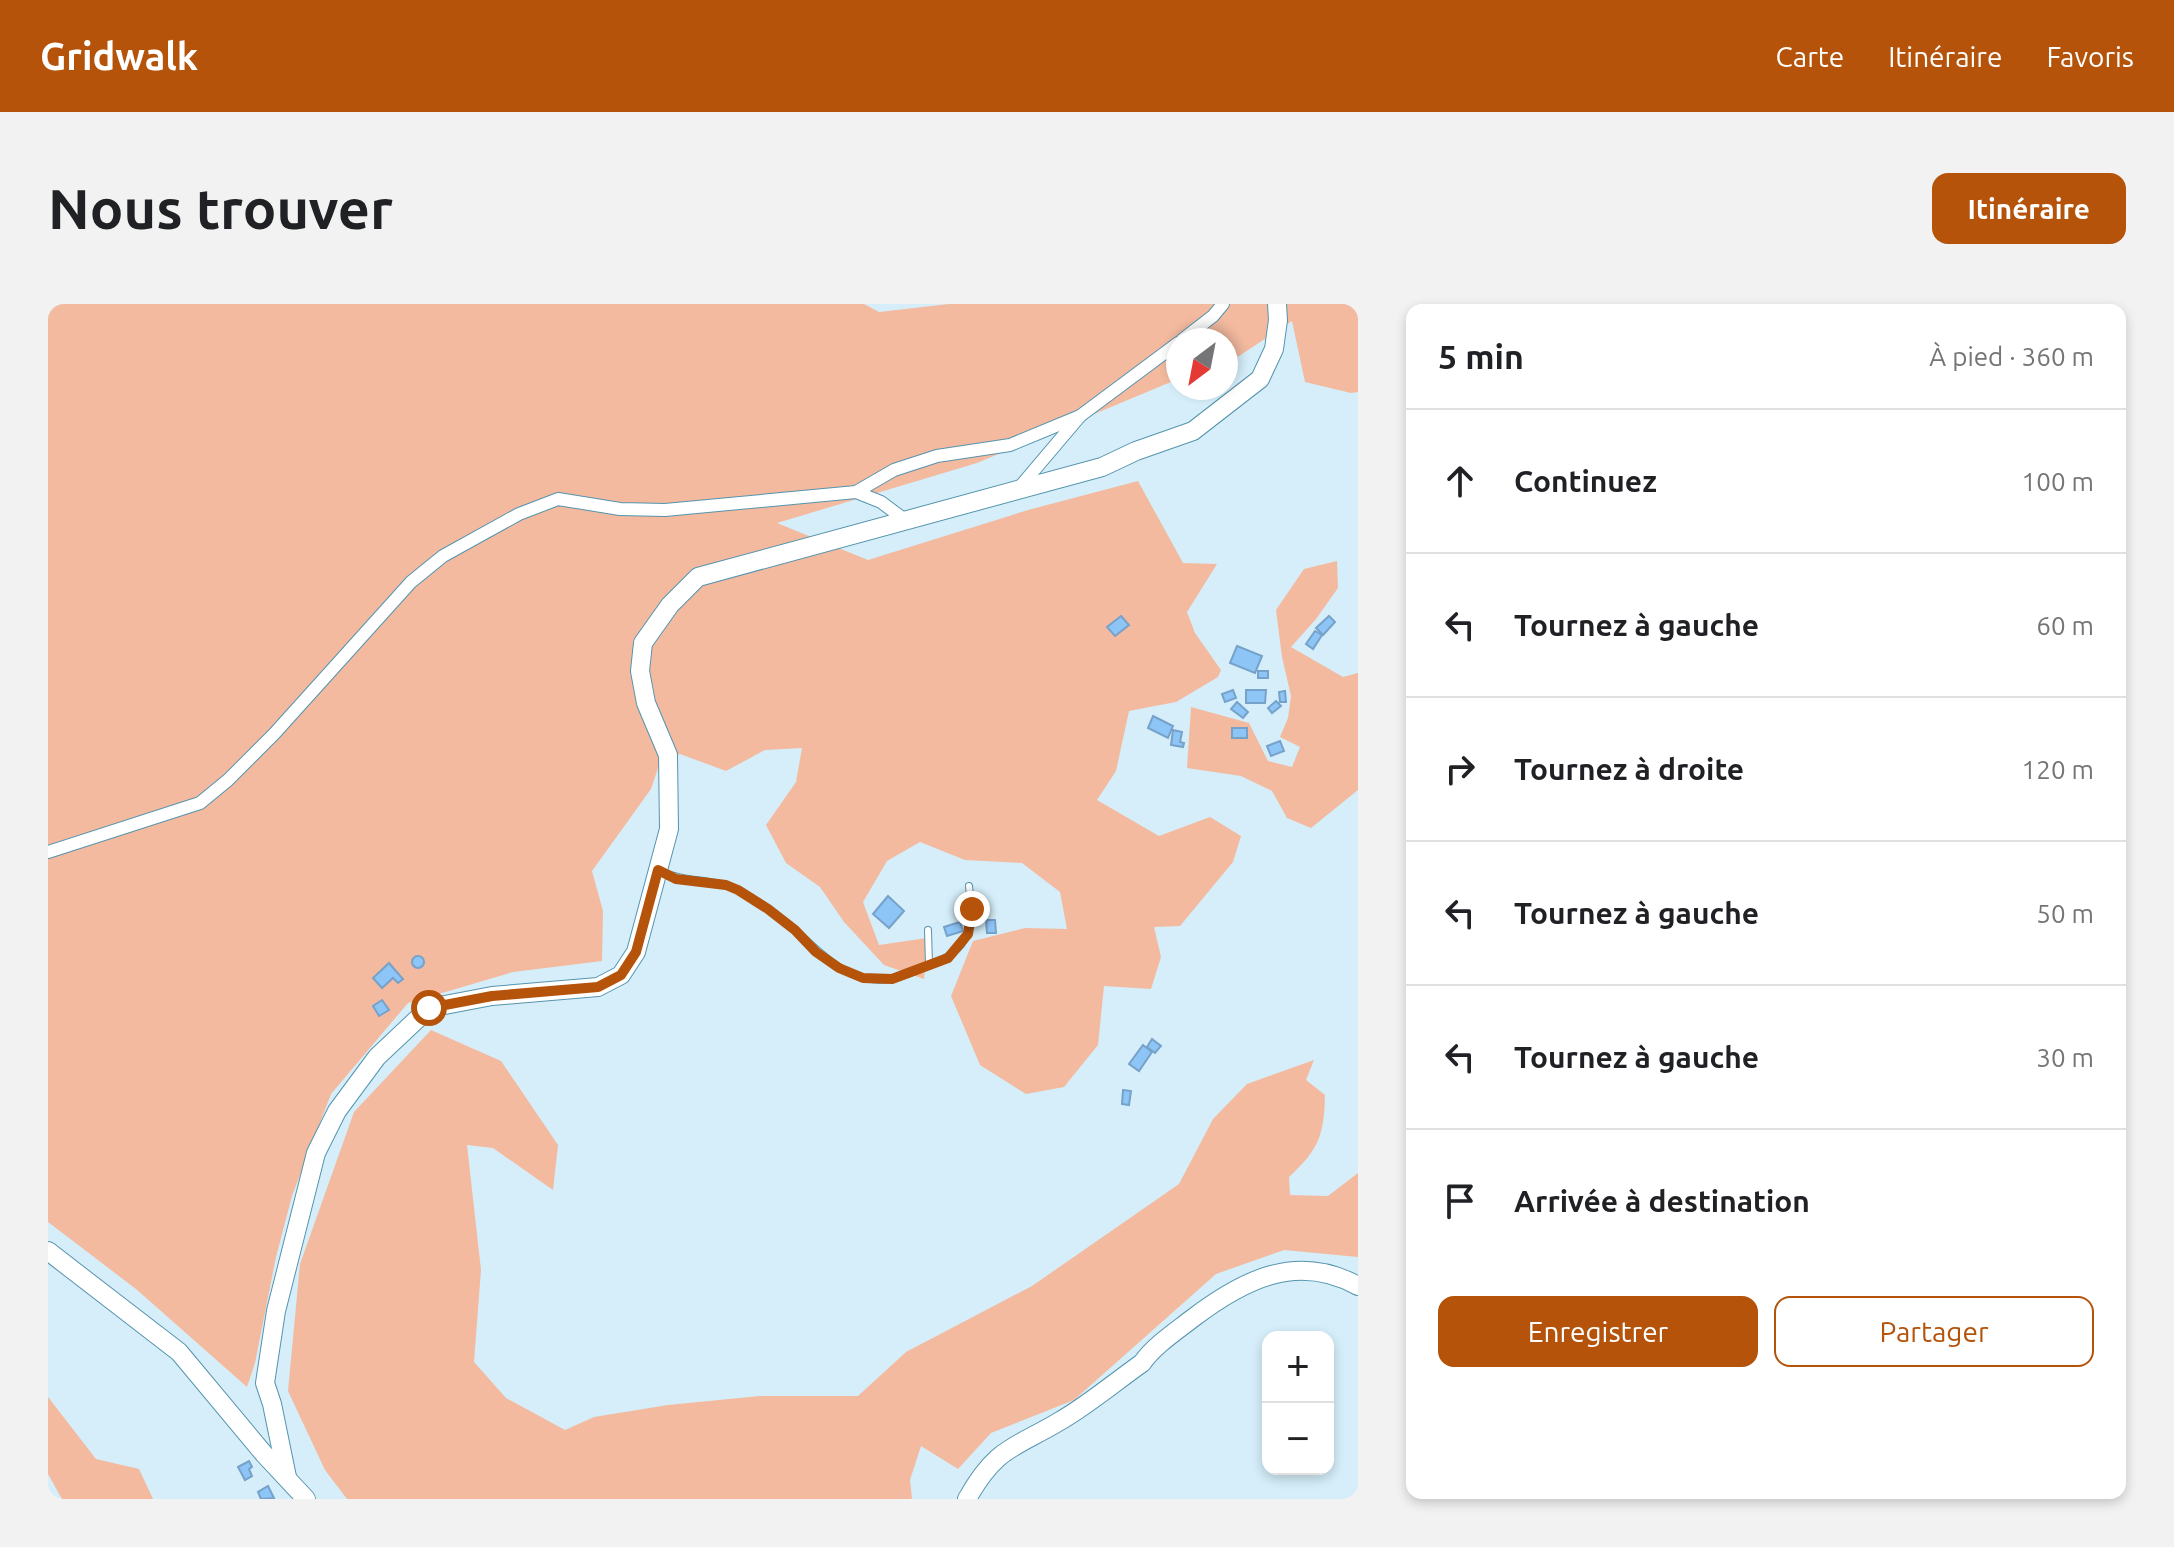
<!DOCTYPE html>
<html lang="fr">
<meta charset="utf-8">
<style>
:root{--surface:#fff;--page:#f2f2f2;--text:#202124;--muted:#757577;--line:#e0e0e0;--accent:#b45309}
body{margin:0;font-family:Ubuntu,sans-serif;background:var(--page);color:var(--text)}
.controls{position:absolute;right:24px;bottom:24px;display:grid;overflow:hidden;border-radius:16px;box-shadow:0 4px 12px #0003}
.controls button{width:72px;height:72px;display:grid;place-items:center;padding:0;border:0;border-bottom:2px solid var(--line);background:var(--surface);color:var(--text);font:40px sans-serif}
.compass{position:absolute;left:1118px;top:24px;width:72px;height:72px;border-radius:50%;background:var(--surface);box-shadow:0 4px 12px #0003;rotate:212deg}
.stop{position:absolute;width:24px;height:24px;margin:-18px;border:6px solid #b45309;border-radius:50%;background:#fff}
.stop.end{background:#b45309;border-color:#fff;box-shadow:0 2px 8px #0008}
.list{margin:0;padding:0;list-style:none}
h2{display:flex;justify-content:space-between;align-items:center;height:104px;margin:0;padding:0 32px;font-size:34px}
h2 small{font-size:26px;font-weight:400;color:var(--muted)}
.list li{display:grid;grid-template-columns:52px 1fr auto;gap:24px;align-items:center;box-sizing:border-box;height:144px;padding:0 32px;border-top:2px solid var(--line)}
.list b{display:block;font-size:30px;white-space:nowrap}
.list em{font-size:26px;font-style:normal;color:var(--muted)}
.actions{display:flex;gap:16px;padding:24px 32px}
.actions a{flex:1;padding:18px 0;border:2px solid var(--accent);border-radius:16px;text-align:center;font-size:28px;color:var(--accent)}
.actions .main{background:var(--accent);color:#fff}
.icon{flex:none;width:44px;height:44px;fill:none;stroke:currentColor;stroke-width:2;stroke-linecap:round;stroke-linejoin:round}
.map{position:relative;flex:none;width:1310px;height:1195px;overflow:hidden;border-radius:16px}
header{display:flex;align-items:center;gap:48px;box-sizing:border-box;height:112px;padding:0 40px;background:var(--accent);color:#fff}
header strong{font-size:38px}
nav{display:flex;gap:44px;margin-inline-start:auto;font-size:28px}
.intro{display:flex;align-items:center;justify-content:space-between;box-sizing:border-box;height:192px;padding:0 48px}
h1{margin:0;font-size:56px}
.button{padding:20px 36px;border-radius:16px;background:var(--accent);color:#fff;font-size:28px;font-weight:700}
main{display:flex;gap:48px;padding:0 48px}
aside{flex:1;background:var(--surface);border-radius:16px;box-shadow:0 4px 12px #0003}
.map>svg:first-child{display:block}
</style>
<header>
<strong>Gridwalk</strong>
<nav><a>Carte</a><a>Itinéraire</a><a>Favoris</a></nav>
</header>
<div class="intro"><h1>Nous trouver</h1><a class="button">Itinéraire</a></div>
<main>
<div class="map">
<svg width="1310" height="1195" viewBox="0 0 1310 1195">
<rect width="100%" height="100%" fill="#d5eef9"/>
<g fill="#f3ba9f">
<path d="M0,0H816L831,8L901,0H1310V88L1303,89L1257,78L1244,17L1191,52L1178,57V36H1130V75L929,159L729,219L820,256L980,206L1090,177L1135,259L1169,260L1139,308L1147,329L1173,366L1170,373L1128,398L1081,407L1068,467L1049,496L1111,532L1162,513L1193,532L1185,558L1132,622L1106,623L1113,653L1103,685L1056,682L1050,741L1016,783L978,790L932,761L903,692L925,637L977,624L1019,625L1012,588L974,559L917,556L872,538L839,557L815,598L831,641L879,634L876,675L836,661L796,618L772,583L738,559L718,521L748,478L754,444L717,446L678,467L632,450L611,461L603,485L544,567L555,607L554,657L465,668L360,699L283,790L244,892L228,953L207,1059L199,1083L88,985L0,918Z"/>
<path d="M1289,257L1290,284L1268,315L1243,343L1295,373L1310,369V486L1263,524L1239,514L1224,487L1193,472L1139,464L1143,403L1201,419L1220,457L1244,463L1252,443L1232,433L1240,414L1243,392L1234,353L1228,306L1256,265Z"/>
<path d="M383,726L453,757L510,841L505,886L445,844L419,841L433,966L426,1058L458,1094L517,1126L546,1113L620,1101L712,1092H810L858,1048L984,982L1131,880L1165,815L1199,780L1266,756L1258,776L1277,791C1276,832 1271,845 1241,873L1242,891L1280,892L1310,869V953L1236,946L1168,970L1026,1096L943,1129L910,1165L873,1142L862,1176L864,1195H299L277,1166L240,1087L252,960L306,808Z"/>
<path d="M0,1093L48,1155L91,1165L105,1195H14L0,1170Z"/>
</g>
<g fill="#8ec5f7" stroke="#76a2ca" stroke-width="2">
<path d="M1073,312L1081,321L1067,332L1059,323Z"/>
<path d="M1281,312L1287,318L1275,331L1268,324Z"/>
<path d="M1267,327L1274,331L1265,345L1258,340Z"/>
<path d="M1189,342L1214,352L1207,369L1182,359Z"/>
<rect x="1210" y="367" width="10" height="7"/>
<path d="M1185,386L1188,394L1177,398L1174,390Z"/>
<path d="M1198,386H1218L1217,399H1198Z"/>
<path d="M1237,387L1238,398H1232L1231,388Z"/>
<path d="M1228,397L1233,402L1224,409L1220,404Z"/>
<path d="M1189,398L1200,408L1195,414L1183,405Z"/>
<path d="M1105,412L1125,422L1120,434L1100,424Z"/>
<rect x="1184" y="424" width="15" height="10"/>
<path d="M1125,426L1134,428L1132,438L1136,439L1135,443L1123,441Z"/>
<path d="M1232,437L1236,447L1223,452L1219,442Z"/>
<path d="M840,592L856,607L841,624L825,610Z"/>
<path d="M938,616H947L948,629H939Z"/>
<path d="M912,618L915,627L899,632L896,623Z"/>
<circle cx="370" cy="658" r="6"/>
<path d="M341,659L355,675L350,679L345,674L334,684L325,674Z"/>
<path d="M334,696L341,706L331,712L325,702Z"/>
<path d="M1104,735L1113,742L1107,749L1099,743Z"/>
<path d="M1095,741L1104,748L1091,767L1081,760Z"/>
<path d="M1075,786L1083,787L1081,801L1074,800Z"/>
<path d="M201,1157L204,1163L201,1165L204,1172L197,1176L190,1163Z"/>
<path d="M220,1182L226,1194L213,1195L210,1188Z"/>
</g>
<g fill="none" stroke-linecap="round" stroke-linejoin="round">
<g stroke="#5594ae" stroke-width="8">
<g id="lane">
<path d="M613,567C637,579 666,574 690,586C710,596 729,611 746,625C774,650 803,684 846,674C858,672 870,666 881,661L880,626"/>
<path d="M881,661C923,647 926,622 921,582"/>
</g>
</g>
<g stroke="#5594ae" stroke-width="14">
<g id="street">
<path d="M1134,36L1165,12L1175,0"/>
<path d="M971,184L1032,112L1130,39"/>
<path d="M808,188L833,198L857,216"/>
<path d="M0,548L152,499L180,476L226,430L363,278L395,252L471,210L510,195L572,205L617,206L808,188L846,166L889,152L962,141L1032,112"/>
</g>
</g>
<g stroke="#5594ae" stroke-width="20">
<g id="secondary">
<path d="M0,947L131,1048L216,1150L258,1195"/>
<path d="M239,1173L224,1100L217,1079L228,1007L268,849L289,807L329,753L381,704L444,692L550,683L573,671L588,648L621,525L620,451L598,399L592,367L595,339L622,301L650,273L1054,163L1088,147L1145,127L1212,75L1226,45L1230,16L1229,0"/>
<path d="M919,1195C948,1143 965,1145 1012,1117C1040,1101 1067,1078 1094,1059C1107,1041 1127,1028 1145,1014C1195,976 1249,948 1310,982"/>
</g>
</g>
<use href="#lane" stroke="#fff" stroke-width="6"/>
<use href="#street" stroke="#fff" stroke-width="12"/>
<use href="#secondary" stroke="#fff" stroke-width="18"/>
</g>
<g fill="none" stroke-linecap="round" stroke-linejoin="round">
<path stroke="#b45309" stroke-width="10" d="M381,704L444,692L550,683L573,671L588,648L610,566L628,575L678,581L690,586L720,605L747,626L768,648L791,664L815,674L844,675L900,654L920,630L924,605"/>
</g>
</svg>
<div class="controls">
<button>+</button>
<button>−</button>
</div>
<svg class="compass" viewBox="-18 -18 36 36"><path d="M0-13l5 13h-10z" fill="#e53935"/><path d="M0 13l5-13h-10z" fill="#757577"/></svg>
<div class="stop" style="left:381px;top:704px"></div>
<div class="stop end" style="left:924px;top:605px"></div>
</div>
<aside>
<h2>5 min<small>À pied · 360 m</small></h2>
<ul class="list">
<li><svg class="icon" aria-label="ahead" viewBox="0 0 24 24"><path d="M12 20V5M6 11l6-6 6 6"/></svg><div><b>Continuez</b></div><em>100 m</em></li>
<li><svg class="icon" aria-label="left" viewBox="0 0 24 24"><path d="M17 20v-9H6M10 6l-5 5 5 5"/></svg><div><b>Tournez à gauche</b></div><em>60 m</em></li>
<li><svg class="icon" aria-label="right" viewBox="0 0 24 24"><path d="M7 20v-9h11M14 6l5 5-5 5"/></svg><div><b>Tournez à droite</b></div><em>120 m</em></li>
<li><svg class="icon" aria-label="left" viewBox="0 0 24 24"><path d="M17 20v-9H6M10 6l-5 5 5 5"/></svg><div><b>Tournez à gauche</b></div><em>50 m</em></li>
<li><svg class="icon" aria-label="left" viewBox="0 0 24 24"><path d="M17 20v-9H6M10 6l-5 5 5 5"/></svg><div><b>Tournez à gauche</b></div><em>30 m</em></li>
<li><svg class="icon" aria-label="arrive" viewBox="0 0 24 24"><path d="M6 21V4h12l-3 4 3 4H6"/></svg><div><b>Arrivée à destination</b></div></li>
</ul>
<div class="actions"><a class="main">Enregistrer</a><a>Partager</a></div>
</aside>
</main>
